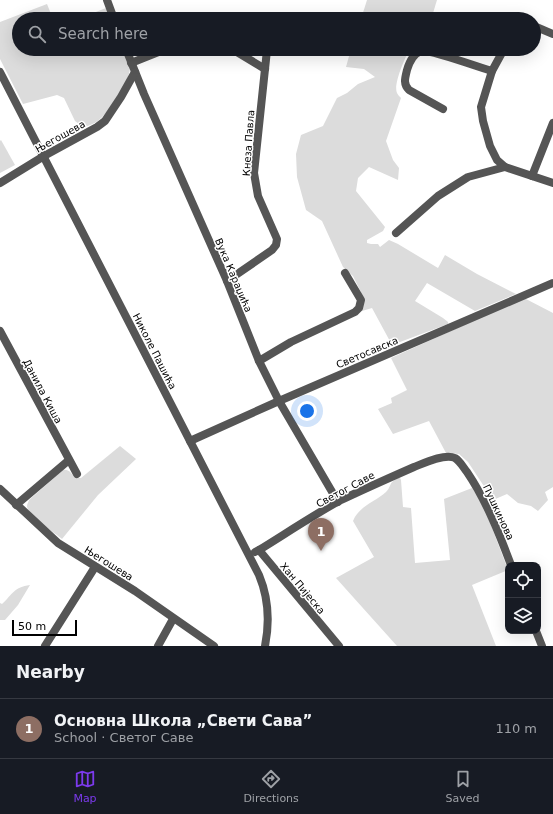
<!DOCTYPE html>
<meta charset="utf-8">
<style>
:root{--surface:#171b24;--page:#20242c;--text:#f1f3f6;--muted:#9ea1a6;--line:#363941;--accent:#7c3aed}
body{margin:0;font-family:"DejaVu Sans",sans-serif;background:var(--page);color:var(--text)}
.controls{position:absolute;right:12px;bottom:12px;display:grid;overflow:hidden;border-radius:8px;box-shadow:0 4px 16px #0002}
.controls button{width:36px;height:36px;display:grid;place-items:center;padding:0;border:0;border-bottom:1px solid var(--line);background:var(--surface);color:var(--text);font:20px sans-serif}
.scale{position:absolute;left:12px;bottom:10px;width:65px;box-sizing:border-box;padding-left:4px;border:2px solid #000;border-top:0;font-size:11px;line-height:14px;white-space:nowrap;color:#000;-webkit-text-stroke:3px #fff;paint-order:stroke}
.you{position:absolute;left:307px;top:411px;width:14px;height:14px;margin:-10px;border:3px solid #fff;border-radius:50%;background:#1a73e8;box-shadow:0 0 0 6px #1a73e833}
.badge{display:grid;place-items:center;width:26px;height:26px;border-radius:50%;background:var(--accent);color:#fff;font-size:13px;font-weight:700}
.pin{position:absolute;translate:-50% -33px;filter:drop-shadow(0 1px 2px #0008)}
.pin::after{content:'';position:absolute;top:21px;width:14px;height:12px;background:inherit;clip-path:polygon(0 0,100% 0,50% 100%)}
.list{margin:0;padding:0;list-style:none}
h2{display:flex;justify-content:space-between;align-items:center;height:52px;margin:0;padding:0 16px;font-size:17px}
h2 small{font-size:13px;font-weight:400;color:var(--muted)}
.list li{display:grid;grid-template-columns:26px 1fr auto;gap:12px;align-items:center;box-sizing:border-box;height:60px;padding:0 16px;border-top:1px solid var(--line)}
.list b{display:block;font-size:15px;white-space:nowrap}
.list p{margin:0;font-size:13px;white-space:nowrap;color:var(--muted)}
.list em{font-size:13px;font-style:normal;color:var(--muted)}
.icon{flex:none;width:22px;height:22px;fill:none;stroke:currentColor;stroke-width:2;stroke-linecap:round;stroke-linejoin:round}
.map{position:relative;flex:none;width:553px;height:646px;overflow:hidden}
.search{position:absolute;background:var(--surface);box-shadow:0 4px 16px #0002;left:12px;right:12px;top:12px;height:44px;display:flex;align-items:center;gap:10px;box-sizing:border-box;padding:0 14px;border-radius:22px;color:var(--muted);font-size:15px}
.sheet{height:112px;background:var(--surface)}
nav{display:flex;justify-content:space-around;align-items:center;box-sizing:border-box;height:56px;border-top:1px solid var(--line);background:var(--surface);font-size:11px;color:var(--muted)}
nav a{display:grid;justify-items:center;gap:2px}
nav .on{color:var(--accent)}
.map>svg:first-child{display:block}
</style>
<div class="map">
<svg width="553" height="646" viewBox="0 0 553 646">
<rect width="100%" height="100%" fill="#fff"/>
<g fill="#dcdcdc">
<path d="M367,0H437L433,13L428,19H361Z"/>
<path d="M47,4L53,19H19V49H123C126,54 130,61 130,66C131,79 113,106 104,115C99,121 91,126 83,127L75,121L64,98L57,95L23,104L0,59V22Z"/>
<path d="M106,8L111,19H78Z"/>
<path d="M351,49H410C405,57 393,85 397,93C398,95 400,97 401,98L386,141L393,160L399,168L398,180L369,167L358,178L356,191L385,227L383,231L367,240V243L371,244H378L380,247L389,240L398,244L438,268L445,255L477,274L516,294L475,311L427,283L415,301L443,318L448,322V324L392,345L372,308L362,311L363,304L361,292L353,276L343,267L322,221L306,210L297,177L296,154L301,135L323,126L337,98L347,93L358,84L375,77L364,69L346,67Z"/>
<path d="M1,140L15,165L0,173V141Z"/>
<path d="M524,298L553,313V487L545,492L548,500L538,511L531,506L518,503L507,494L493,500L468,462L459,454L446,453L429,421L393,434L378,409L392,403L391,398L407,390L391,358Z"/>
<path d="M120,446L136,459L98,495L62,539C55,533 27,515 27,506C27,504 29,501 29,500L63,470C69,469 72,474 75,478H81Z"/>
<path d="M398,478H400L401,480L403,507L411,508L415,563L450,560L444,499L472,488L483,504L508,570L472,585L496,646H397L336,578L374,557L353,521C359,506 375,502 386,492C392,486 388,483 398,478Z"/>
<path d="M30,585L18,605L5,620H0V603L2,604C13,594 14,587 30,585Z"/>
</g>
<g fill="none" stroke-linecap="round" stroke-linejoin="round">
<g stroke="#555" stroke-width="8">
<path d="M107,0L114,19"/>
<path d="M534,26L553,34"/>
<path d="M126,49L144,94L227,281L259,361L279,401L338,502"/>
<path d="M232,49L265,69"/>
<path d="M504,49L492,71L481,107L483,121L490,146L497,160L505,167L553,183"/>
<path d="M131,63L166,49"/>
<path d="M0,72L259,575C269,599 270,621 265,646"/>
<path d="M443,109L409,90C403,84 405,78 407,70C409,63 413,54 421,51C429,49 481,68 492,71"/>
<path d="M532,176L553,123"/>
<path d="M0,183L44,156L97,127L105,121L121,97L135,72"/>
<path d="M396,233L438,196L468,177L505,167"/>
<path d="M227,281L272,250L276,245L277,239L258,196L254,173L267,50"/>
<path d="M0,331L77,474"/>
<path d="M259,361L291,342L355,312L359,308L361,300L345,273"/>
<path d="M190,441L279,401L553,283"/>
<path d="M0,489L58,543L135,591L214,646"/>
<path d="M16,505L69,460"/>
<path d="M259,550C285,534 312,516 339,501C364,489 389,478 414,467C424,463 445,453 455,458C460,461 463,467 467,472C486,500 499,533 511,565"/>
<path d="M255,552L259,550L339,646"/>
<path d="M536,631L542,646"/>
<path d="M45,646L95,567"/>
<path d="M158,646L173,619"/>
</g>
</g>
<g text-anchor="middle" stroke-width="3" stroke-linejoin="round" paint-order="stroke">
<g font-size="10" fill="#000" stroke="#fff">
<text transform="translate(60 136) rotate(-29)" y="4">Његошева</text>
<text transform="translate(248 143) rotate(-86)" y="4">Кнеза Павла</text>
<text transform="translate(234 275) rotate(67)" y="4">Вука Караџића</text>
<text transform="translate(155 351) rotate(63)" y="4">Николе Пашића</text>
<text transform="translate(367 352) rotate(-23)" y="4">Светосавска</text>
<text transform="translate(43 391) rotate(62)" y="4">Данила Киша</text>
<text transform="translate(345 489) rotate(-28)" y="4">Светог Саве</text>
<text transform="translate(499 512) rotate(65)" y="4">Пушкинова</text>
<text transform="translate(109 563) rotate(32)" y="4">Његошева</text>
<text transform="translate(303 588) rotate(50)" y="4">Хан Пијеска</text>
</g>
</g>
</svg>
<div class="controls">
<button><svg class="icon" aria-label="locate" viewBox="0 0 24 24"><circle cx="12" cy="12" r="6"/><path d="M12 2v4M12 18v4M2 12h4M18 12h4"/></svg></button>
<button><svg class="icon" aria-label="layers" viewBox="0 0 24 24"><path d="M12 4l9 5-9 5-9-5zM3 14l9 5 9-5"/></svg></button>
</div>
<div class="scale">50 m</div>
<div class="you"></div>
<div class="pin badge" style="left:321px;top:551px;background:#8d6e63">1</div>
<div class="search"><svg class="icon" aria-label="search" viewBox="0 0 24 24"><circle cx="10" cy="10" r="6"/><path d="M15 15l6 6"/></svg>Search here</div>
</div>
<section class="sheet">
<h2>Nearby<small></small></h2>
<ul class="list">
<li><span class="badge" style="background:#8d6e63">1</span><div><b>Основна Школа „Свети Сава”</b><p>School · Светог Саве</p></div><em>110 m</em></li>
</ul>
</section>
<nav>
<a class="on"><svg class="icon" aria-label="map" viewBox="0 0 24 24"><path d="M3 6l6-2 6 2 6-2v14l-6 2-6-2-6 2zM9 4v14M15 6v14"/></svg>Map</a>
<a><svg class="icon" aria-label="directions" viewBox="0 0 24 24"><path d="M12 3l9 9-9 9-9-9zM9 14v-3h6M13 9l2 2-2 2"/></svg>Directions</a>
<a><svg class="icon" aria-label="saved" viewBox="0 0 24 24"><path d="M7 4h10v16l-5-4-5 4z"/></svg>Saved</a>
</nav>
